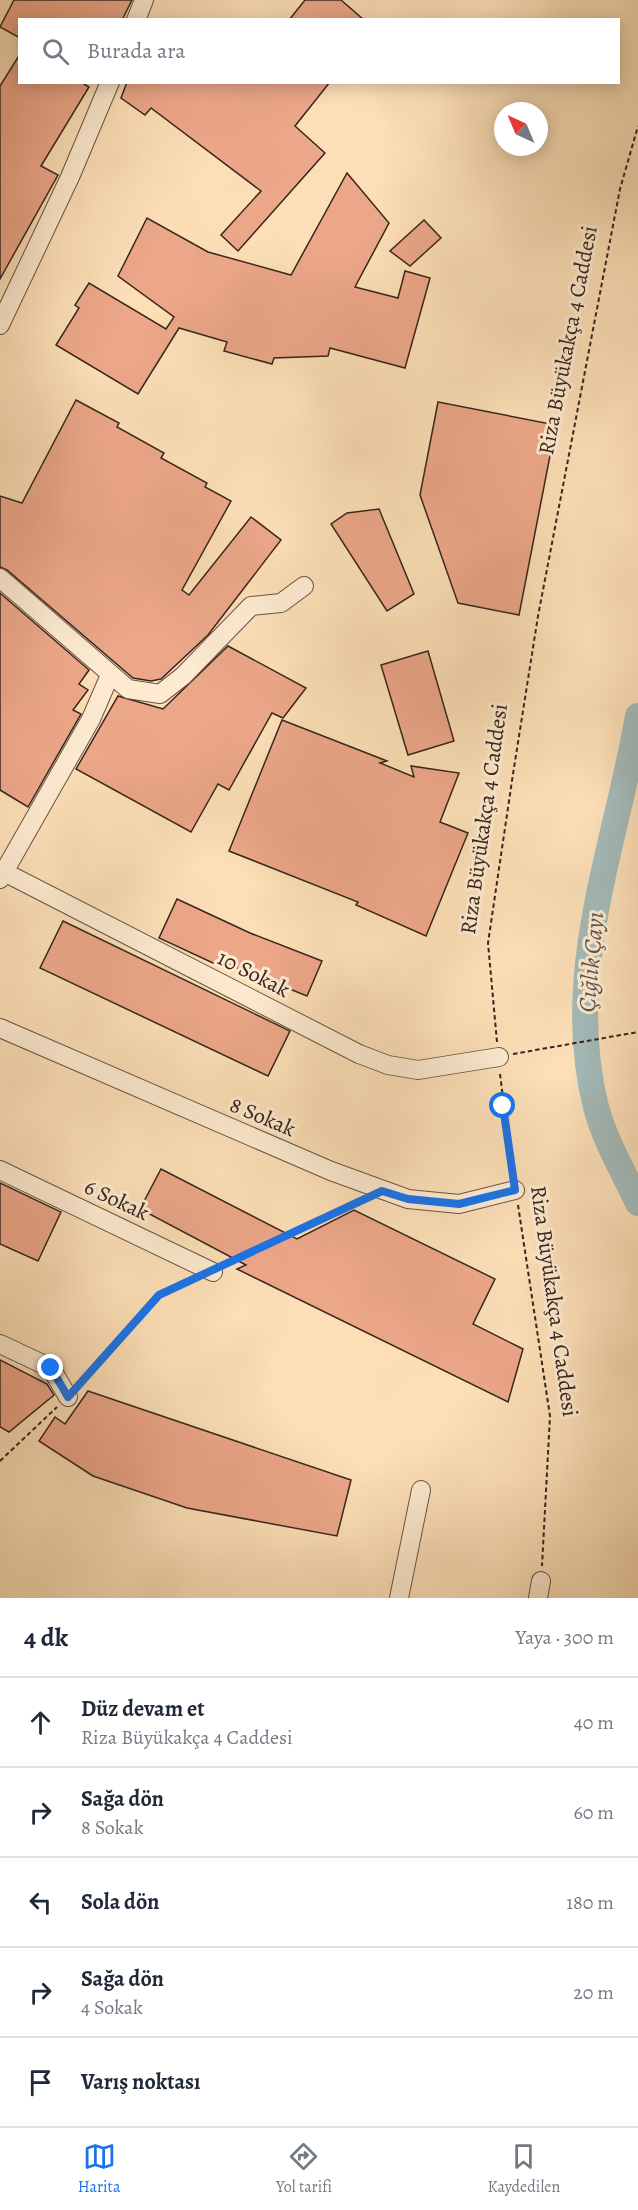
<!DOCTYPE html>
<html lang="tr">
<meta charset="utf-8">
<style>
:root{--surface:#fff;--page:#f6f6f7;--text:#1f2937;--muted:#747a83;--line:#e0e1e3;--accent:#1a73e8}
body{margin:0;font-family:Alegreya,serif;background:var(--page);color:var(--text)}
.compass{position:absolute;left:494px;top:102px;width:54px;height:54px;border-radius:50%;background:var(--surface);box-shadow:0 3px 15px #0003;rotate:316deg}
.stop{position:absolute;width:18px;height:18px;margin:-14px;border:4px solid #1a73e8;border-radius:50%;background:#fff}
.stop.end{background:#1a73e8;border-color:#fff;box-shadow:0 2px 6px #0008}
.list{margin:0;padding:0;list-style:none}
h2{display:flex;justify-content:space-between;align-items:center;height:78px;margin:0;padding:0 24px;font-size:26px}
h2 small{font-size:20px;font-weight:400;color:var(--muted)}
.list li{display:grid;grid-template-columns:39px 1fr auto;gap:18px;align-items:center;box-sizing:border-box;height:90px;padding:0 24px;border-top:2px solid var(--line)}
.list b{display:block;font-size:22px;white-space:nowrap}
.list p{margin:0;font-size:20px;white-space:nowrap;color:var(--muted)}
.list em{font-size:20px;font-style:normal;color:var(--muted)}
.icon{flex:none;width:33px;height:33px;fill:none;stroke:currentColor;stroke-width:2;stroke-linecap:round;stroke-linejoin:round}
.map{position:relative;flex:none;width:638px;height:1598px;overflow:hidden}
.search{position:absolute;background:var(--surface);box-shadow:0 3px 15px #0003;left:18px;right:18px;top:18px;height:66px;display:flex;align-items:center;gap:15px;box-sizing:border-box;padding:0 21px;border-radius:0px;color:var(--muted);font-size:22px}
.sheet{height:528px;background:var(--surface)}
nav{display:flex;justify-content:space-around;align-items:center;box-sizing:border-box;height:84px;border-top:2px solid var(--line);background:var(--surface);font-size:16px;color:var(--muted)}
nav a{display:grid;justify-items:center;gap:3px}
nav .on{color:var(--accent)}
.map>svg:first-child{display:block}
</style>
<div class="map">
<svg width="638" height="1598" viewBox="0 0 638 1598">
<rect width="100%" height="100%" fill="#fcdfb7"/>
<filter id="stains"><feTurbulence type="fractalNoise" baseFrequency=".00333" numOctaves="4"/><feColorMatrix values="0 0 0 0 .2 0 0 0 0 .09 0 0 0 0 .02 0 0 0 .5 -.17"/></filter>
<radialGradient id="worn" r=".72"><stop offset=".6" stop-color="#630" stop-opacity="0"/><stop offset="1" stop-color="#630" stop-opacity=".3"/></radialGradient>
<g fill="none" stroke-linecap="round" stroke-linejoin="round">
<path stroke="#a3bab9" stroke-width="26" d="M638,716C616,845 562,974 596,1107C605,1141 623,1171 638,1203"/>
</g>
<g fill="#eca789" stroke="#38251e" stroke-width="1.5">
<path d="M14,0H132L122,20H20V38L0,27Z"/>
<path d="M305,0H341L364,20H289Z"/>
<path d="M20,54V82H81L89,87L41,166L58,175L0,279V86Z"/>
<path d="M127,82H330L295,126L325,153L238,251L221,235L261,191L151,108L145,115L121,98Z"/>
<path d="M347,173L389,223L355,287L398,298L405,271L430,278L405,368L330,348L328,356L274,358L272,364L224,351L227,342L179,328L138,394L56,345L79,308L75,305L89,283L166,329L174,317L118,276L147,218L208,252L291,275Z"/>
<path d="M424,220L441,238L410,266L390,251Z"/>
<path d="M76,400L119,423L117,427L164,453L161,458L207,483L205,487L231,501L182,590L189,595L251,517L281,540L208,635L161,679L151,681L133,678L7,570L0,567V496L22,503Z"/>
<path d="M438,402L556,425L519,615L458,603L420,495Z"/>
<path d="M379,509L414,594L387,611L331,524L347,513Z"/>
<path d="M0,593L89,670L79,684L88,690L73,710L81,714L28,807L0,790Z"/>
<path d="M228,646L306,688L283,718L272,713L229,790L218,784L191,832L76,769L118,696L163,709Z"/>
<path d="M428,651L454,741L408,755L381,665Z"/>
<path d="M282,720L387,761L380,763L414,777L411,766L459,773L440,822L468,833L426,936L356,905L358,902L229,851Z"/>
<path d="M177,899L250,933L322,961L307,996L230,965L228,970L159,938Z"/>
<path d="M63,921L290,1031L268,1076L40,968Z"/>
<path d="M161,1169L297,1239L354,1210L495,1279L473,1324L523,1349L508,1402L237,1269L246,1265L140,1209Z"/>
<path d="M0,1183L61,1212L38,1261L0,1244Z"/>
<path d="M0,1360L47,1384L54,1395L9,1432L0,1427Z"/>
<path d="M88,1391L351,1480L337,1536L187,1508L93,1476L39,1441L55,1417L65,1424Z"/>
</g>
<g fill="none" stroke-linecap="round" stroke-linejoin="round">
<g stroke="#695444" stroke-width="20">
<g id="minor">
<path d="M136,20L144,0"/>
<path d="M0,325L70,177L110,82"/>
<path d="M0,578L128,689L160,694L183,676L251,606L281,603L304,586"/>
<path d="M0,870L359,1054L388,1065L418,1070L499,1057"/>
<path d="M0,879L91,719L110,675"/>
<path d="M0,1028L331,1171L408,1199L459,1204L515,1190"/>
<path d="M0,1170L213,1272"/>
<path d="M0,1344L51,1368L68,1397"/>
<path d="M399,1598L421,1490"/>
<path d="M538,1598L541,1581"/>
</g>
</g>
<g stroke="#38251e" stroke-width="2" stroke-dasharray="4.5 3" stroke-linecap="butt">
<path d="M497,1042L488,943L513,774L538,616L620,189L638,126"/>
<path d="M513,1054L638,1032"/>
<path d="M500,1074L513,1176"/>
<path d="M518,1205L550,1416L542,1566"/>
<path d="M226,1266L361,1200"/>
<path d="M80,1384L159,1295L193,1280"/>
<path d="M0,1461L57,1407"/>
</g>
<use href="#minor" stroke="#fdead0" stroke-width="18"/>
</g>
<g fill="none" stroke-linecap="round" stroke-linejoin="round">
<path stroke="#1a73e8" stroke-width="8" d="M51,1368L68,1397L159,1295L382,1191L408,1199L459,1204L515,1190L503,1106"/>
</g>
<g text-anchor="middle" stroke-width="6" stroke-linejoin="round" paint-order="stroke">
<g font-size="22" fill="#38251e" stroke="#fdead0">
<text transform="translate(567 340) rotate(-79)" y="8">Riza Büyükakça 4 Caddesi</text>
<text transform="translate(483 819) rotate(-82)" y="8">Riza Büyükakça 4 Caddesi</text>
<text transform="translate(254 973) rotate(27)" y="8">10 Sokak</text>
<text transform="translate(263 1116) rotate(23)" y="8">8 Sokak</text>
<text transform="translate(117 1199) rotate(25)" y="8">6 Sokak</text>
<text transform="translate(555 1301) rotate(82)" y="8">Riza Büyükakça 4 Caddesi</text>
</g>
<g font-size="24" font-style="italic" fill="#58524c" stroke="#fdead0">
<text transform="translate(591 962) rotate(-85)" y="8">Çığlık Çayı</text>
</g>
</g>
<rect width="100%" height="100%" filter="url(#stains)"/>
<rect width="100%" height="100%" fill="url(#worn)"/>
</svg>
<svg class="compass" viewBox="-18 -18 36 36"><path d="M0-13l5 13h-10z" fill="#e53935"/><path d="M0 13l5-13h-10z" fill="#747a83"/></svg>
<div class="stop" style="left:503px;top:1106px"></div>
<div class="stop end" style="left:51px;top:1368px"></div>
<div class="search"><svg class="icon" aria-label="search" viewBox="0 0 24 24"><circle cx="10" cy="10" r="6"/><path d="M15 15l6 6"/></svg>Burada ara</div>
</div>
<section class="sheet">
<h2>4 dk<small>Yaya · 300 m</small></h2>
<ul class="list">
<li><svg class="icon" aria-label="ahead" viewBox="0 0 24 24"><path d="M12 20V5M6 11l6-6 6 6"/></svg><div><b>Düz devam et</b><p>Riza Büyükakça 4 Caddesi</p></div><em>40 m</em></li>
<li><svg class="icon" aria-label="right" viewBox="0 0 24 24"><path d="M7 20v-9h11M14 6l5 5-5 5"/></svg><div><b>Sağa dön</b><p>8 Sokak</p></div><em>60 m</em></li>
<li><svg class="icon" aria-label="left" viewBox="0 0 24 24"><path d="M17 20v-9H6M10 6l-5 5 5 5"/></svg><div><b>Sola dön</b></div><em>180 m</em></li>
<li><svg class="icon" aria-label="right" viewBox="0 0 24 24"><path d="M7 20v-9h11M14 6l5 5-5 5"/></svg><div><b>Sağa dön</b><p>4 Sokak</p></div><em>20 m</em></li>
<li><svg class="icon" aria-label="arrive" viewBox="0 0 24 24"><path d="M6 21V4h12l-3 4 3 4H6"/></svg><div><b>Varış noktası</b></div></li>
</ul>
</section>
<nav>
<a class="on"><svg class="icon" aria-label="map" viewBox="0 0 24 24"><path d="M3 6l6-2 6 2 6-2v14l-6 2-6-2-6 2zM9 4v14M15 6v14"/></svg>Harita</a>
<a><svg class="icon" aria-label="directions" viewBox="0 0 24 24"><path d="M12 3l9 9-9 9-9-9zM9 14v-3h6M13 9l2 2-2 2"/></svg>Yol tarifi</a>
<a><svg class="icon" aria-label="saved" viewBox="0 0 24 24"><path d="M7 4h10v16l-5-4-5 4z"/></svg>Kaydedilen</a>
</nav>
